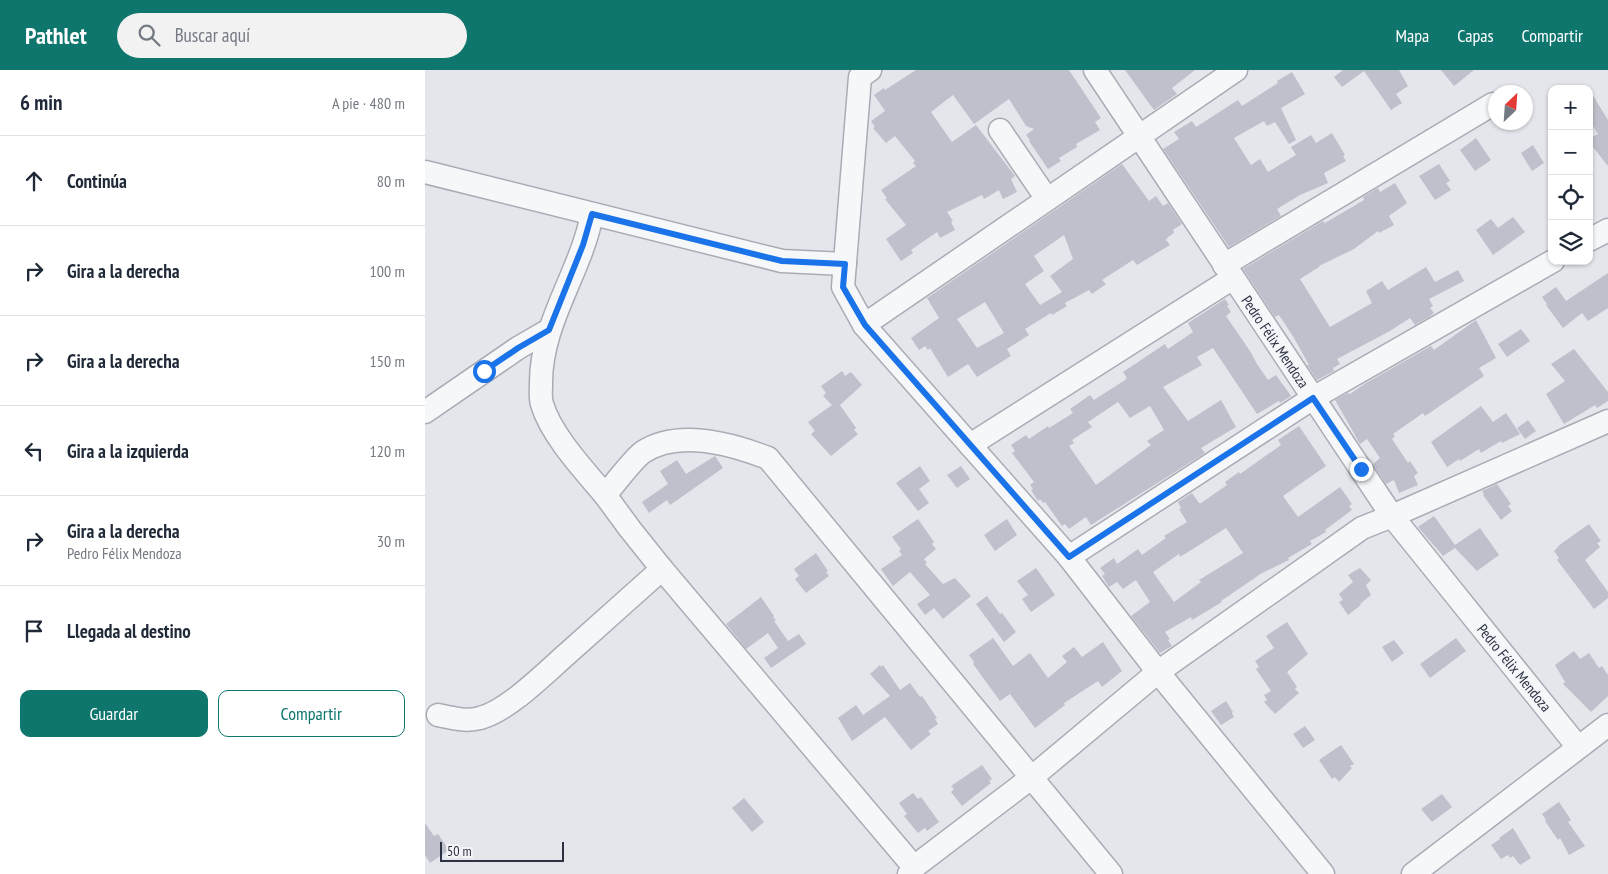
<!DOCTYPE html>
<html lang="es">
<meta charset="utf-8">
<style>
:root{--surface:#fff;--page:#f2f2f3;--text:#1f2937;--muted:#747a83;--line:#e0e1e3;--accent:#0f766e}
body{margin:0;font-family:"PT Sans Narrow",sans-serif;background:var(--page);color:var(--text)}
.controls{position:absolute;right:15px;top:15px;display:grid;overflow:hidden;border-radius:10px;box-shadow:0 1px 4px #0004}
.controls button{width:45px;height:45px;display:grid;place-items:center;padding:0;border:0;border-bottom:1px solid var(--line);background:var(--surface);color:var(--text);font:25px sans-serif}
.compass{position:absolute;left:1063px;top:15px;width:45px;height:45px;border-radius:50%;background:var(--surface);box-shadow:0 1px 4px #0004;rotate:25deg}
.scale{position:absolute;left:15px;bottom:12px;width:124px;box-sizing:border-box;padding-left:5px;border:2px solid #2c3243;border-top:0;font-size:14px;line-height:18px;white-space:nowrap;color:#2c3243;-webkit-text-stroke:4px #f4f5f8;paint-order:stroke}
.stop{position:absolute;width:15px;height:15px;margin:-11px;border:4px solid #1a73e8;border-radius:50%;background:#fff}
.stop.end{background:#1a73e8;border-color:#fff;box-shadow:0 1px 5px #0008}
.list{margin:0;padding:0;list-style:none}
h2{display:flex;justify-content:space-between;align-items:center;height:65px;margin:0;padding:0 20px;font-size:21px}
h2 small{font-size:16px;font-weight:400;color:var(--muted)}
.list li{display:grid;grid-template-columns:32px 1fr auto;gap:15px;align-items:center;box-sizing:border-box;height:90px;padding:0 20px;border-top:1px solid var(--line)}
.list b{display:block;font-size:19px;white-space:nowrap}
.list p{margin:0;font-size:16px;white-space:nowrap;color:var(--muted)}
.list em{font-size:16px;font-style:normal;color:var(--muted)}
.actions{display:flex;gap:10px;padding:15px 20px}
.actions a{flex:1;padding:11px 0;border:1px solid var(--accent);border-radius:10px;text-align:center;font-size:18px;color:var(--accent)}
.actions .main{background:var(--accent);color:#fff}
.icon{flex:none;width:28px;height:28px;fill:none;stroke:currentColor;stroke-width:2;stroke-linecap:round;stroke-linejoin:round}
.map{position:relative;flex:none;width:1183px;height:804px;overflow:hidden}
header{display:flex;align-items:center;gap:30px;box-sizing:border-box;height:70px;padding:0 25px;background:var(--accent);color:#fff}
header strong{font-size:24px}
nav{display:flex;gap:28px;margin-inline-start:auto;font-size:18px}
.search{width:350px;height:45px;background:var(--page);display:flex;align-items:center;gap:12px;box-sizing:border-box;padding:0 18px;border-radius:28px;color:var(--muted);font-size:19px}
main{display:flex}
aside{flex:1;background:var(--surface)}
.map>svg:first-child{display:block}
</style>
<header>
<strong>Pathlet</strong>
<div class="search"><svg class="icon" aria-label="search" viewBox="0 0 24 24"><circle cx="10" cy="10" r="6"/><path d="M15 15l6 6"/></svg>Buscar aquí</div>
<nav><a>Mapa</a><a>Capas</a><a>Compartir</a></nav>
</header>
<main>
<aside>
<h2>6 min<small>A pie · 480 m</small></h2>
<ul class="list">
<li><svg class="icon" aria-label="ahead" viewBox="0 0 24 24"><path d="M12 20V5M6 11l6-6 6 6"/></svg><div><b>Continúa</b></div><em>80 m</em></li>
<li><svg class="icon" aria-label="right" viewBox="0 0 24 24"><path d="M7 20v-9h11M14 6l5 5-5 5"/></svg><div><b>Gira a la derecha</b></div><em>100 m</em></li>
<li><svg class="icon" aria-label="right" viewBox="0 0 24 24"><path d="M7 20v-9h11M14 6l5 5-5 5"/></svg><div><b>Gira a la derecha</b></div><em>150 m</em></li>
<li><svg class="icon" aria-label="left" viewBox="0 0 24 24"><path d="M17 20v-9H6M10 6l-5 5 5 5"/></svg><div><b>Gira a la izquierda</b></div><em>120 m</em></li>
<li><svg class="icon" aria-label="right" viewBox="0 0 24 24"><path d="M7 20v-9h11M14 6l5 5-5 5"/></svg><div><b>Gira a la derecha</b><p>Pedro Félix Mendoza</p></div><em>30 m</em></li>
<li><svg class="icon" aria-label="arrive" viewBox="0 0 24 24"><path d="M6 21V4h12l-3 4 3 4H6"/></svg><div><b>Llegada al destino</b></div></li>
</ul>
<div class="actions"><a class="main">Guardar</a><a>Compartir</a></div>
</aside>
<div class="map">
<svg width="1183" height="804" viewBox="0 0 1183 804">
<rect width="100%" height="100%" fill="#e4e6eb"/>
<g fill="#bec1cb" fill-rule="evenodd">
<path d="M491,0H644L676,48L670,52L675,60L651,74L652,77L634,88L636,91L623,99L604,71L605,70L601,65L609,59L601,56L584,29L549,54L528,25L506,42L527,72L551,55L590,106L586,109L592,122L578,129L574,120L559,129L557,125L522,142L528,151L526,152L530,160L515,168L512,162L486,180L488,183L476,191L461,169L481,155L460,129L462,128L456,120L491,96L488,93L490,91L470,66L461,73L448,58L450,57L446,51L460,41L449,25L459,18L460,20Z"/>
<path d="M700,0H770L747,18L752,24L729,40Z"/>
<path d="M918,0H974L983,16L971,24L977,33L966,40L939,1L917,17L909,7Z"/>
<path d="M1016,0H1049L1029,16Z"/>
<path d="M867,2L880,24L856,38L871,70L864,74L850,52L842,56L839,51L809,68L826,95L835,89L843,102L871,85L866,77L886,65L891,73L907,63L920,85L918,86L921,91L899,103L903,113L875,125L852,139L856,146L804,177L738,79L754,69L749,62L767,51L771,57L813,30L817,36L853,13L852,11Z"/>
<path d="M1164,19L1183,50V96L1164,72V69L1173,64L1164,50Z"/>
<path d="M1051,68L1066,90L1050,101L1035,80Z"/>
<path d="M1108,75L1119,93L1107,101L1096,83Z"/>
<path d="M697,94L724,131L731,126L738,136L743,133L757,154L748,160L749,163L743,167L741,170L745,175L712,195L708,190L677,210L681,214L667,224L664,220L640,233L642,236L627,245L626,243L600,259L604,265L582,279L586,286L552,307L543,294L523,307L505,278L503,280L500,276L494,280L486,268L514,248L502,228ZM639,165L648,189L625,206L637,222L615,235L600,214L619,201L609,186ZM560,232L579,263L552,278L532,249Z"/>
<path d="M1014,94L1025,111L1021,113L1026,120L1010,130L994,106Z"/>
<path d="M970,113L982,133L964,146L969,155L954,163L953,161L929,179L894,196V197L875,209L905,257L947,233L941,221L957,211L963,220L1001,197L1010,212L1033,200L1039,211L1004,229L1008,236L1005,238L1009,243L1004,247L990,255L985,248L965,261L912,289L915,294L908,298L909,301L892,310L882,295H884L869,268L854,245L850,247L818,199L898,151L900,153L939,130L938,127L953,118L955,122Z"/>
<path d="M1088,147L1100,162L1068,185L1051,160L1066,149L1073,158Z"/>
<path d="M1183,203V238L1163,251L1157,243L1138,258L1121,235L1122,234L1117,227L1131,217L1141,231Z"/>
<path d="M800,229L804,235L802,236L806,242L801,246L825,281L832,294L843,310L851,305L866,326L855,333L854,331L832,344L788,278L772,287L777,295L738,317L763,351L796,330L811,357L776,378L780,383L666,455L661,447L644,459L640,454L637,456L620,432L618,433L615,429L613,431L606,420L608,419L605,415L609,412L587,383L590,381L586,375L601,365L604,369L623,356L624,358L648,343L645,339L665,325L669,330L700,310L702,308L698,302L740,274L743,279L768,262L763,253ZM693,332L705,348L725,336L739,360L722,371L726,375L671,415L644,376L649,373L647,370L667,357L663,352Z"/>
<path d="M1051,250L1071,288L1054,298L1059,306L1000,346L998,343L968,364L970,366L967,369L983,393L985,391L993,403L989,406L993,415L974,423L969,410L961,414L948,394L955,388L942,369L935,374L910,330L923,323L925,324L941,313L1006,276L1009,280Z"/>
<path d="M1096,259L1105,271L1082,287L1073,274Z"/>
<path d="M1149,279L1183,322V331L1172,338L1170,335L1139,354L1121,324L1140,311L1126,294Z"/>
<path d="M417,301L420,306L426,302L437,315L415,335L431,358L429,360L433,364L406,386L386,364L390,361L383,352L407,335L398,326L401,323L396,316Z"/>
<path d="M1056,336L1068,352L1081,343L1095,364L1077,373L1076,371L1056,383L1054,379L1035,391L1034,389L1022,397L1006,372Z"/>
<path d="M1103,350L1111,361L1100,369L1092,358Z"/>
<path d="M874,356L901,396L858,426L873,447L915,417L927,434L924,436L927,440L900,460L901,462L885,471L887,474L863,488L864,490L837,503L796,531L797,532L767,550L766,547L740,562L745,569L743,570L747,576L735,583L706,546L725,532L711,510L698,519L692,512L684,517L677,506L680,504L675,498L689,488L692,494L713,479L717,485L741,468L739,466L762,452L754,439L756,438L753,432L767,423L774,433H776L802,415L800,412L814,402L815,404L856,375L853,370ZM801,458L818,483L774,510L776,512L749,532L728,502L754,484L755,487Z"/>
<path d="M290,386L298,398L245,435L242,430L224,443L217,432L243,414L235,401L252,390L261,404Z"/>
<path d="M495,396L505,411L494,419L504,433L493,441L471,413Z"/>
<path d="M536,396L545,409L532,418L522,405Z"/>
<path d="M1072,414L1086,434L1083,436L1087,441L1076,450L1058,425L1059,424L1057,421Z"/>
<path d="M1009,446L1030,475L1055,458L1074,485L1052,501L1030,478L1018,486L993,457Z"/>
<path d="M493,449L509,472L507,474L511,479L499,489L502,493L500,494L518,514L530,508L546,526L518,549L509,538L500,545L492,534L505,525L485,502L468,516L456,499L477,485L474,481L476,479L467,467Z"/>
<path d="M582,449L592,465L570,481L559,465Z"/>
<path d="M1164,454L1176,471L1172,473L1175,477L1160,490L1183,522V528L1169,539L1132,490L1134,488L1129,481L1133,477V476Z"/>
<path d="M391,483L403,501L401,502L404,506L381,523L370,509L374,506L369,499Z"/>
<path d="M611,498L630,525L606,542L597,529L603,525L592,511Z"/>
<path d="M935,498L946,510L941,515L946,525L935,534L936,535L923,545L914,532L918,530L914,524L928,512L923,505Z"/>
<path d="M562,526L575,544L577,543L591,562L579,572L551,534Z"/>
<path d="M336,527L349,546L348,547L351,550L349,551L363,571L374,564L381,574L346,598L339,588L353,578L343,563L321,579L301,554Z"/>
<path d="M862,552L883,584L862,602L872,617L870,619L874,623L850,644L839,632L842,630L839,625L846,621L831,599L834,597L830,591L849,578L841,566Z"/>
<path d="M568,568L588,596L605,583L623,608L642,592L637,586L649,577L657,587L678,572L697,601L677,617L673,611L639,633L640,635L610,658L585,624L575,631L548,594L549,592L544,585Z"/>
<path d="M1031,568L1041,581L1005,608L995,594Z"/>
<path d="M969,570L979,583L967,592L957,577Z"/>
<path d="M1149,581L1155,589L1164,583L1174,598L1177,596L1183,605V626L1166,642L1138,614L1140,612L1130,595Z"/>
<path d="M455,595L456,597L458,595L475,620L485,613L495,627L497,626L512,648L510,649L513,654L503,661L506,664L486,680L460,647L427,671L413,648L431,635L438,645L465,626L445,604Z"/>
<path d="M801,631L808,642L807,643L809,647L796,655L786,641Z"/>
<path d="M880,656L890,670L878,678L868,664Z"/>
<path d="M916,675L929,694L925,696L927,698L914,712L910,707L907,709L894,690Z"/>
<path d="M557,695L567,709L564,711L566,713L537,736L526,722L529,719L526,716Z"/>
<path d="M488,723L493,729L496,727L514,752L502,761L500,758L493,763L479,746L482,744L474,733Z"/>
<path d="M1017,724L1027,737L1007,752L996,739Z"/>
<path d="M319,728L339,752L327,762L307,738Z"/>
<path d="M1134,732L1146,750L1143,752L1160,776L1144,785L1135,768L1133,770L1120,751L1121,750L1117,744Z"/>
<path d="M0,753L9,766L13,764L24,780L5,793L0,785Z"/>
<path d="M1088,758L1106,788L1095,795L1088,786L1085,788L1083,785L1076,789L1066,775L1075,769L1074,768Z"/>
</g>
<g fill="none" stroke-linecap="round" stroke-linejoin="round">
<g stroke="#a9acb5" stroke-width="25">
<g id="minor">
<path d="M445,0L435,7L418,217L439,255L644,487L733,602L898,804"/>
<path d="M670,0L967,446L1153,677"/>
<path d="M575,60L622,129"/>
<path d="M0,102L357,191L420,194"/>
<path d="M167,144C156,203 115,253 116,315C116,321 115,328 117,334C126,365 159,400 180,425C189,415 208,389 218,382C253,359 307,374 343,388L686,804"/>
<path d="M1164,170L1183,160"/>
<path d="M799,195L1068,34"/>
<path d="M439,255L811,0"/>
<path d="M0,342L93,278L124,260"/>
<path d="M545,375L808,208"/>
<path d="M180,425L205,459L237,499L489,797"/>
<path d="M644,487L888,328L1128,191"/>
<path d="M13,645C27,648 41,652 55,648C83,641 120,603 143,583C174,555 206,527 237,499"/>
<path d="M484,804L489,797L606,708L733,602L937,458L967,446L1183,351"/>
<path d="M988,804L1183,655"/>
</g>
</g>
<use href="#minor" stroke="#f6f7f9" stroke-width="22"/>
</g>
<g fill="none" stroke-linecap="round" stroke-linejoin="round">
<path stroke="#1a73e8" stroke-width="6" d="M59,301L93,278L124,260L158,175L167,144L357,191L420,194L418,217L440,255L644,487L888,328L936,399"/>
</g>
<g text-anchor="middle" stroke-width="4" stroke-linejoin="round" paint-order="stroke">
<g font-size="15" fill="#2c3243" stroke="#f4f5f8">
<text transform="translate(850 272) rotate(56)" y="5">Pedro Félix Mendoza</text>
<text transform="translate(1089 598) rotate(51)" y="5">Pedro Félix Mendoza</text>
</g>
</g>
</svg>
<div class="controls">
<button>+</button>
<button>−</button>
<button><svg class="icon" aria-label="locate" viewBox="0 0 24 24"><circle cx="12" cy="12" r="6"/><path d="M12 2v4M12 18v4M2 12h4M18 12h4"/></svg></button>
<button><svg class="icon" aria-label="layers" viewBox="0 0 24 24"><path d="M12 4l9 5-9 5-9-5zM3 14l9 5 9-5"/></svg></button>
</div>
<svg class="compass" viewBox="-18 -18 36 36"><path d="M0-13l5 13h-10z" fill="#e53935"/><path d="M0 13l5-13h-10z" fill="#747a83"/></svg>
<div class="scale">50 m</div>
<div class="stop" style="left:59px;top:301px"></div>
<div class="stop end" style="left:936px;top:399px"></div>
</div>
</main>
